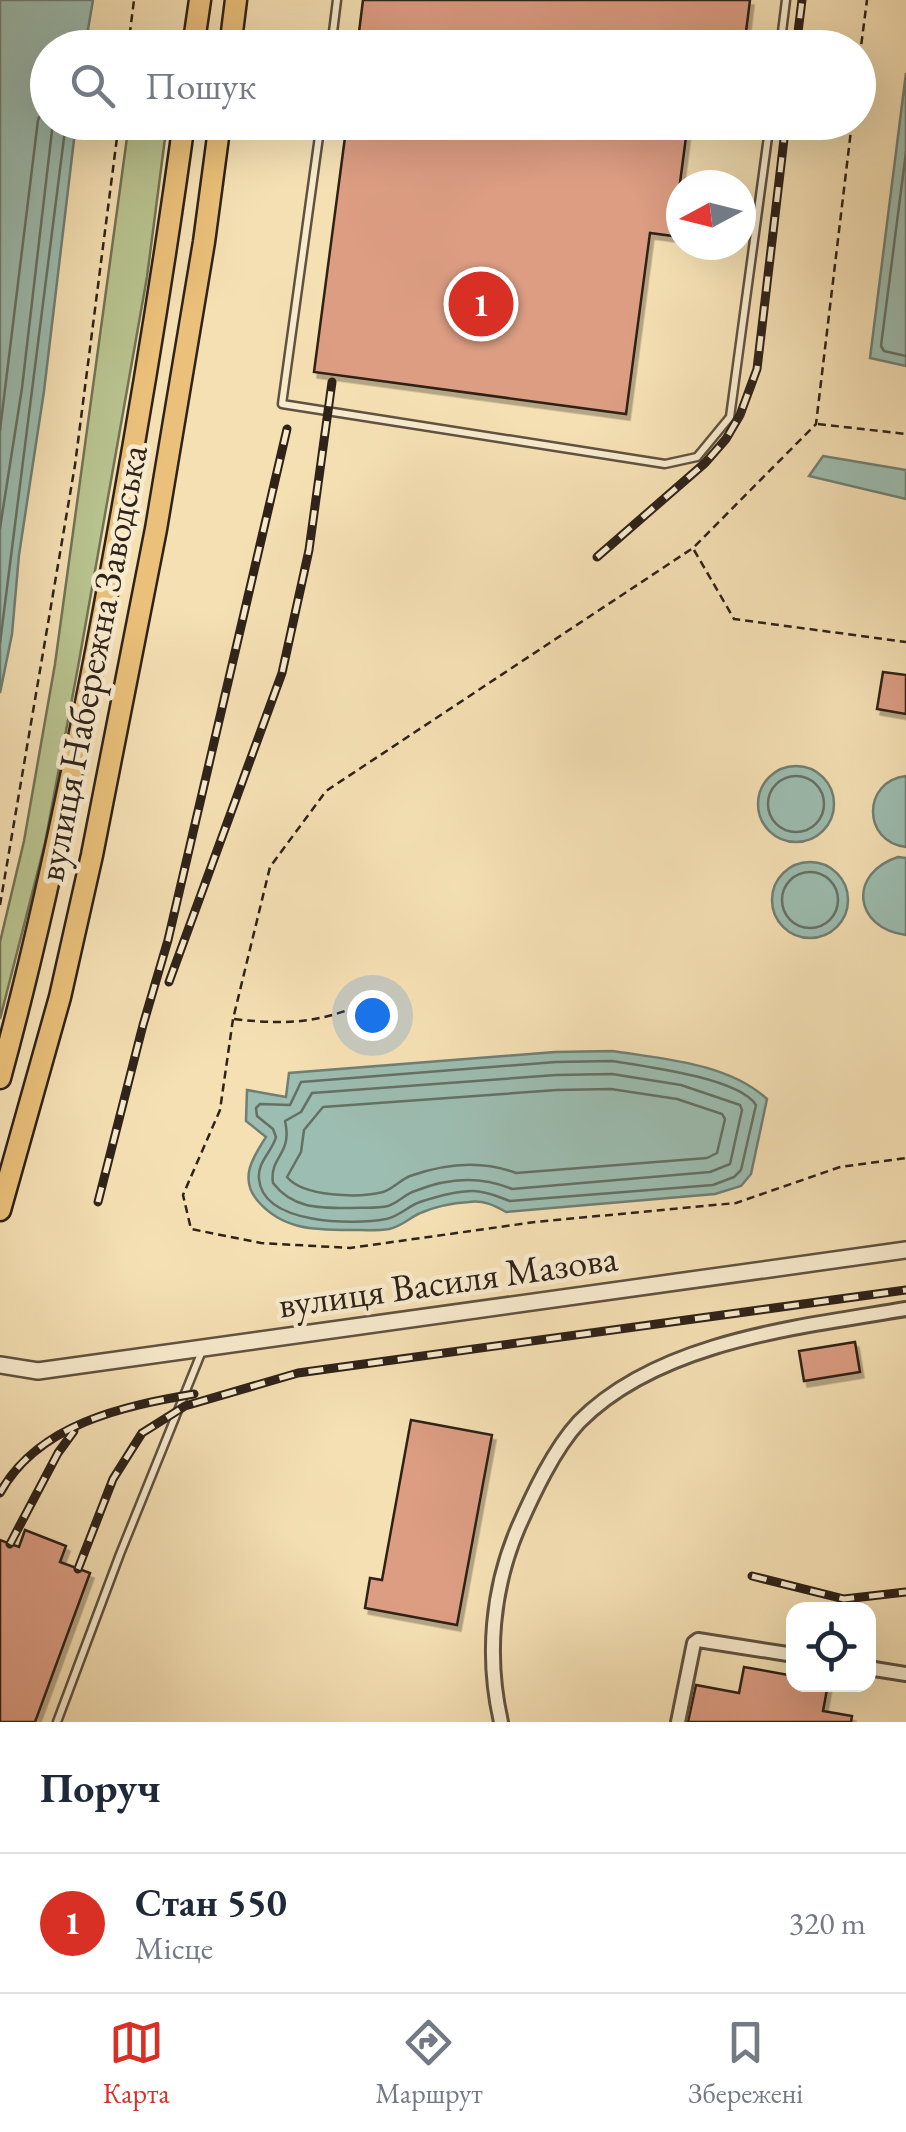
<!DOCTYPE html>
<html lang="uk">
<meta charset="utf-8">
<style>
:root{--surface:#fff;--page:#f6f6f7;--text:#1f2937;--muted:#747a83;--line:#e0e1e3;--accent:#d93025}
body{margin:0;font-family:"EB Garamond",serif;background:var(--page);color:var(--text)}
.controls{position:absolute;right:30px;bottom:30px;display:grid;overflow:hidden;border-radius:20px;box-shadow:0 10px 40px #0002}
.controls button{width:90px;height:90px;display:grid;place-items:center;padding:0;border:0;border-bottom:2px solid var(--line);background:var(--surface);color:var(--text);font:50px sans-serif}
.compass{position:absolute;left:666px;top:170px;width:90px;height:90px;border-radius:50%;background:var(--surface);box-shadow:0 10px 40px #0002;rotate:263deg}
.you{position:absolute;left:372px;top:1015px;width:35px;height:35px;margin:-25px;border:8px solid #fff;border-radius:50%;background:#1a73e8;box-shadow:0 0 0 15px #1a73e833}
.badge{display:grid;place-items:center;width:65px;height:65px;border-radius:50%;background:var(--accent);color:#fff;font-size:32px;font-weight:700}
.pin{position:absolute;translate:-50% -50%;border:5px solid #fff;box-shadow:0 2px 10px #0006}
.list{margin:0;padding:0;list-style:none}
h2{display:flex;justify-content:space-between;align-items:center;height:130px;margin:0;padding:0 40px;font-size:42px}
h2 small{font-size:32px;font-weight:400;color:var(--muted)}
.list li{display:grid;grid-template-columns:65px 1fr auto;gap:30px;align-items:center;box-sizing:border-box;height:140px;padding:0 40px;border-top:2px solid var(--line)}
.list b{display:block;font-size:38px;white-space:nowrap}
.list p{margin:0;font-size:32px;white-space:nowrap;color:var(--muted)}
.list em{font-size:32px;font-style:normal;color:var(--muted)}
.icon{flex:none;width:55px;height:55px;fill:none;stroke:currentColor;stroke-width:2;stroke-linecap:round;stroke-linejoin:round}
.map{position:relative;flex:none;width:906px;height:1722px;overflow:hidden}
.search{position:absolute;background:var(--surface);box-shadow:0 10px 40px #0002;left:30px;right:30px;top:30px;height:110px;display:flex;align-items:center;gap:25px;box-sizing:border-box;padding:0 35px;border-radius:55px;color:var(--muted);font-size:38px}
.sheet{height:270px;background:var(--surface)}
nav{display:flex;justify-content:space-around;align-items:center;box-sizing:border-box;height:140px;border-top:2px solid var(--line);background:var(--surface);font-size:28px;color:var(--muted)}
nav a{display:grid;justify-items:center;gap:5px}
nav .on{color:var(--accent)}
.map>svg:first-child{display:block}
</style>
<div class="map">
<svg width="906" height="1722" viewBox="0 0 906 1722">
<defs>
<filter id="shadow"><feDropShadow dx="3.5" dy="5.5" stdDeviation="0" flood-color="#0004"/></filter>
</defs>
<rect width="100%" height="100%" fill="#f5e0b4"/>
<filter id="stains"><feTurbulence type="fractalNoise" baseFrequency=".002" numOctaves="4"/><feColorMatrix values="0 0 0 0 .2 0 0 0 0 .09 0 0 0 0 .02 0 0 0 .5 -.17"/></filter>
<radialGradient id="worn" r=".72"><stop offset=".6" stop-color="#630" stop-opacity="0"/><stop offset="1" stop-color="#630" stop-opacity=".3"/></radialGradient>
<path fill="#b8c38f" stroke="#737254" stroke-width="2.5" d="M129,123H167L147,277L78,667L45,843L0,1019V942L24,841L55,664Z"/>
<g fill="#9cbdb1" stroke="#707f74" stroke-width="2.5">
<path d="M0,0H93L85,47L48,48V122L76,123L44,391L19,555L12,634L0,693Z"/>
<path d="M906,73V366L870,358Z"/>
<path d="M823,456L906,470V499L809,476Z"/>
<circle cx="796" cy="804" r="38"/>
<path d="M906,776V847C862,842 862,781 906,776Z"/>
<path d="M898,857L906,858V935C853,928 848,873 898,857Z"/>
<circle cx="810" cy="900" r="38"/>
<path d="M613,1051C663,1059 728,1063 767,1099L751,1174L741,1186L715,1194L506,1212C494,1205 483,1200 469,1202C455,1203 437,1206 423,1212C411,1216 403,1226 389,1229C377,1231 363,1230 350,1230C315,1230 282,1230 257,1200C239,1178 253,1157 266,1137L246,1121L247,1090L286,1097L289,1073L555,1052Z"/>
</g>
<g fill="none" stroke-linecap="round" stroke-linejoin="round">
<g stroke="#657065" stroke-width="2.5">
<path d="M906,152L881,346L884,351L906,356"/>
<path d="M0,430L38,120L48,99"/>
<path d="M0,528L22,388L53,122"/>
<path d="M0,643L66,122"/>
<circle cx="796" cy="804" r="28"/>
<circle cx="810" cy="900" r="28"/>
<path d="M612,1061C644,1066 739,1078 756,1105L741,1170L734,1177L713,1185L510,1201C498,1197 487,1191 473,1191C458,1191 435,1197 420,1202C408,1206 400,1216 386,1219C354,1225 263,1225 259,1179C257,1162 272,1152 276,1137L273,1129L257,1116L256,1108L260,1104L290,1105L301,1082L556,1062Z"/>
<path d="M612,1074L681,1085L740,1105L742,1110L730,1164L710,1172L512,1189C481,1176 447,1178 415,1191C405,1194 398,1203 388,1206C376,1209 362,1207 350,1208C320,1208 293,1209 273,1183C269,1156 293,1155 285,1121L301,1112L312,1093L556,1075Z"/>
<path d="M611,1089L677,1099L722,1114L725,1119L717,1153L707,1158L516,1173C482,1160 444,1164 410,1176C400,1180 393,1189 383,1192C359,1198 303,1197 287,1177L301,1152L304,1130L323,1107L557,1090Z"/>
</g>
</g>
<g fill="#dc9d83" stroke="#2e2219" stroke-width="2.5" filter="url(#shadow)">
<path d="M363,0H750L744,48H357Z"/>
<path d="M347,122H688L673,236L650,233L626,414L314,372Z"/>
<path d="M883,672L906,675V714L877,709Z"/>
<path d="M855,1342L860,1372L804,1381L799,1351Z"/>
<path d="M411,1420L492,1435L457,1625L365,1608L370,1578L382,1580Z"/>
<path d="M25,1530L66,1546L60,1562L90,1573L35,1722H0V1540L19,1547Z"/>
<path d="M744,1667L794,1676V1684H828L823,1711L852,1716L851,1722H688L696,1685L739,1693Z"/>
</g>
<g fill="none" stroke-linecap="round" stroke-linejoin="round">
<g stroke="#605240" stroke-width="11">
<g id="service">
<path d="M331,48L337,0"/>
<path d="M780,48L786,0"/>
<path d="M321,122L282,404L665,464L697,457L730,417L770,122"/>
<path d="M57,1722L120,1554L202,1351"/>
</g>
</g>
<g stroke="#605240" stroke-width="18">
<g id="minor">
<path d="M868,1668L906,1674"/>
<path d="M501,1722C486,1657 492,1589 518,1528C533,1494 554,1449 579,1422C659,1341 799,1327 906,1309"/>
<path d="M678,1722L694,1643L698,1640L794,1655"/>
</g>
</g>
<g stroke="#605240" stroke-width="20">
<path id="tertiary" d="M0,1365L38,1371L906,1250"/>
</g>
<g stroke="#2e2219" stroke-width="25">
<g id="primary">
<path d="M193,48L200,0"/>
<path d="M230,48L236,0"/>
<path d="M0,1078C39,935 69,792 97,647C130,473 160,298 184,122"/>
<path d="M0,1210L60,997L92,855L156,529L204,242L220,122"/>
</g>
</g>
<g stroke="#2e2219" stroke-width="2.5" stroke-dasharray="8 5" stroke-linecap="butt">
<path d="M128,48L134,0"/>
<path d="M858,70L867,0"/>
<path d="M852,122L816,424L693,548L326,791L270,867L233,1019L220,1110L183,1195L191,1229L261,1243L350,1248L535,1222L736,1203L840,1167L906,1158"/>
<path d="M818,424L906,434"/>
<path d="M694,550L734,619L906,642"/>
<path d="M0,905L75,465L119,122"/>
<path d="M234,1019C295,1026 324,1022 380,997"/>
</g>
<use href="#service" stroke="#f8ebce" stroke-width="6"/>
<use href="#minor" stroke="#f8ebce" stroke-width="12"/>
<use href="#tertiary" stroke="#f8ebce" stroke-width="15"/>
<use href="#primary" stroke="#eac07a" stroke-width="20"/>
<g stroke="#2e2219" stroke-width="9">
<g id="rail">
<path d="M796,48L802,0"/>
<path d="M597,557L705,463L726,439L740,415L757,369L786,122"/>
<path d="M169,982L282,673L309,550L332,382"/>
<path d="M98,1202L143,1025L168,940L287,429"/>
<path d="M0,1493C38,1424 123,1406 194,1394"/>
<path d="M10,1544L58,1453L74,1431"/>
<path d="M78,1569L113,1479L142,1433L185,1406L298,1373L906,1290"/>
<path d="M752,1576L844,1599L906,1592"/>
</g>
</g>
<use href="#rail" stroke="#f8ebce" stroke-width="5" stroke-dasharray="15" stroke-linecap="butt"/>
</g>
<g text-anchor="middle" stroke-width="9" stroke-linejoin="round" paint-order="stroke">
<g font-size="38" fill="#2e2219" stroke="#f8ebce">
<text transform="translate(92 663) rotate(-79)" y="13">вулиця Набережна Заводська</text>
<text transform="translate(448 1281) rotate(-8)" y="13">вулиця Василя Мазова</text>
</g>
</g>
<rect width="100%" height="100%" filter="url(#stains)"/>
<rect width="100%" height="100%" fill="url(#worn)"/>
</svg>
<div class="controls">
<button><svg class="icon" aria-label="locate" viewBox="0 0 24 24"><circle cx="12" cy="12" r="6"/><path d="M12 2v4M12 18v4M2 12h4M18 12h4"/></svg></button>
</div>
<svg class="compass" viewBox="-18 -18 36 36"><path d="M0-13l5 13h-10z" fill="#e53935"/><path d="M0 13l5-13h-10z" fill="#747a83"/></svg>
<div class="you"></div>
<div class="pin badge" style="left:481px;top:304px">1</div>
<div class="search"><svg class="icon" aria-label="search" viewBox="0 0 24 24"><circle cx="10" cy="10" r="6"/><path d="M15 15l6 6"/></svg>Пошук</div>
</div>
<section class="sheet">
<h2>Поруч<small></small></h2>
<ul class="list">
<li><span class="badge">1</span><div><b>Стан 550</b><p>Місце</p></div><em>320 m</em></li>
</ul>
</section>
<nav>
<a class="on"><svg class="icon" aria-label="map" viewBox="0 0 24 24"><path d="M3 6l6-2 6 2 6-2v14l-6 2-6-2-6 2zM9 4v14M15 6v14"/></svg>Карта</a>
<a><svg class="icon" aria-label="directions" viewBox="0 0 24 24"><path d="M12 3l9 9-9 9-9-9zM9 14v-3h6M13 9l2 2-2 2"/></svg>Маршрут</a>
<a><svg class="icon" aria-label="saved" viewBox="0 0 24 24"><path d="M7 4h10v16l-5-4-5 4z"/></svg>Збережені</a>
</nav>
